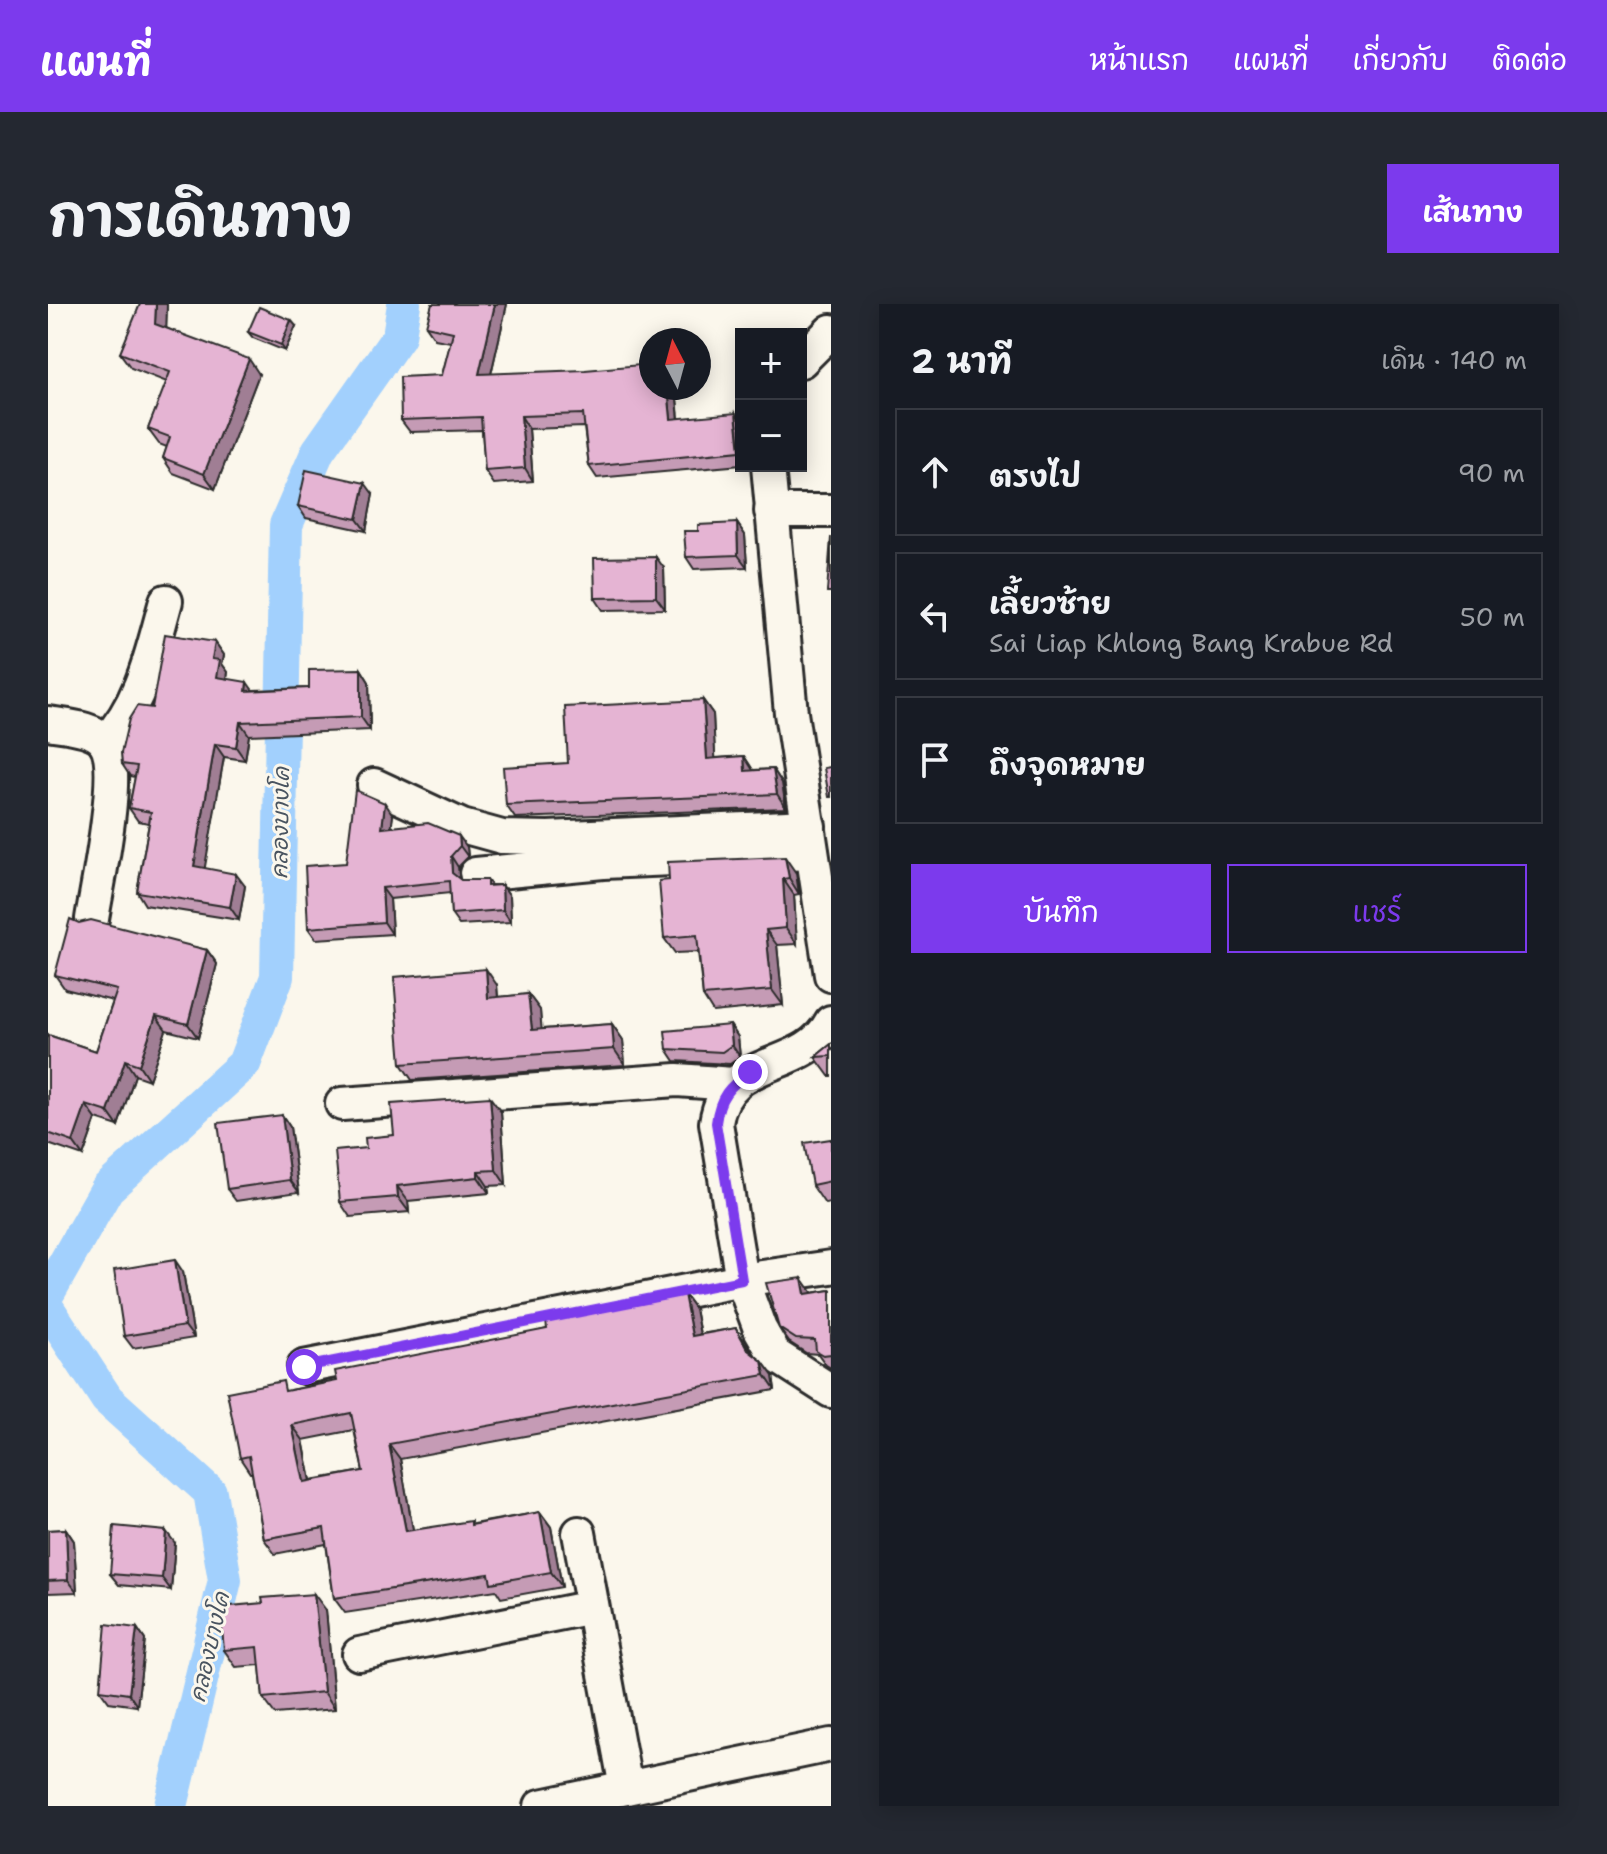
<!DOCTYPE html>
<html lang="th">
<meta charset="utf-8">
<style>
:root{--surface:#171b24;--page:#242831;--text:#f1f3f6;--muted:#9ea1a6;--line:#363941;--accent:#7c3aed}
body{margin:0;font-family:"Shantell Sans","Playpen Sans Thai",sans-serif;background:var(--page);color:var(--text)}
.controls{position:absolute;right:24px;top:24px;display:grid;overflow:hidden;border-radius:0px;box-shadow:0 4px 20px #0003}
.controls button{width:72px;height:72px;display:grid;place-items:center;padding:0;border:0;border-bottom:2px solid var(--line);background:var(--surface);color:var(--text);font:40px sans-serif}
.compass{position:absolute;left:591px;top:24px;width:72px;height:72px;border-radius:50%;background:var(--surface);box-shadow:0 4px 20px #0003;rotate:354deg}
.stop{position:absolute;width:24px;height:24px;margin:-18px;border:6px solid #7c3aed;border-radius:50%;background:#fff}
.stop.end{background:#7c3aed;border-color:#fff;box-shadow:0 2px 8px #0008}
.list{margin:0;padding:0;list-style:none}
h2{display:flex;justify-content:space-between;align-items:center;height:104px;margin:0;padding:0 32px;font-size:34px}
h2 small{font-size:26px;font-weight:400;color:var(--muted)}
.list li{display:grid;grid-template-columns:52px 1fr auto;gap:24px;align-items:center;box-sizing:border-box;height:128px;margin:0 16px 16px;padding:0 16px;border:2px solid var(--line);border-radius:0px}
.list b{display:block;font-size:30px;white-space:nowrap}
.list p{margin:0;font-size:26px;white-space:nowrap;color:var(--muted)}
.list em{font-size:26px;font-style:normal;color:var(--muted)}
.actions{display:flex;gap:16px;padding:24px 32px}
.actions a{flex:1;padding:18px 0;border:2px solid var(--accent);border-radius:0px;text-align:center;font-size:28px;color:var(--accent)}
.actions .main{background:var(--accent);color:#fff}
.icon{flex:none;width:44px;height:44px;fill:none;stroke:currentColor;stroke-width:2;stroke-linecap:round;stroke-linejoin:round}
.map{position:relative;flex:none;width:783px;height:1502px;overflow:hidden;border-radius:0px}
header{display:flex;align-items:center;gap:48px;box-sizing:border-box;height:112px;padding:0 40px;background:var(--accent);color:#fff}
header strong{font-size:38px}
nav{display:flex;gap:44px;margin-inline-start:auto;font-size:28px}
.intro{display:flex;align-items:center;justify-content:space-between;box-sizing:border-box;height:192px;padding:0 48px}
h1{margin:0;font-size:56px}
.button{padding:20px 36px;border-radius:0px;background:var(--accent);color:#fff;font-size:28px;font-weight:700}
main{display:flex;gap:48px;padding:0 48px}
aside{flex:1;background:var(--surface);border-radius:0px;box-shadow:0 4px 20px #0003}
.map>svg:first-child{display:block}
</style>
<header>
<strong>แผนที่</strong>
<nav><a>หน้าแรก</a><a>แผนที่</a><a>เกี่ยวกับ</a><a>ติดต่อ</a></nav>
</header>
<div class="intro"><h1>การเดินทาง</h1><a class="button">เส้นทาง</a></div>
<main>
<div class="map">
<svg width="783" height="1502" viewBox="0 0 783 1502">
<rect width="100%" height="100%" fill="#fbf7ec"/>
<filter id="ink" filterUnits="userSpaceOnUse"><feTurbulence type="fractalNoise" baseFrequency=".0125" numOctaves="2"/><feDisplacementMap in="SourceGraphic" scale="16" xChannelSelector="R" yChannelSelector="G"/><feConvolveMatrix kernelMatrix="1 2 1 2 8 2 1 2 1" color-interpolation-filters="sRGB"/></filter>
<g filter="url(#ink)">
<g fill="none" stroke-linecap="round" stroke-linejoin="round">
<g stroke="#a2d0fd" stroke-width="34">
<path d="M0,989L59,885L196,760L229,673L238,221L270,147L351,32L356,0"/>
<path d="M0,1005L59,1095L162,1188L177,1276L123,1502"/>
</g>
<g stroke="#2b2b2b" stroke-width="38">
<g id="minor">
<path d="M753,57L783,27"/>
<path d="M720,162L743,409L783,671"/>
<path d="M723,207H783"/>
<path d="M0,419C16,422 47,423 57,438C75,465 49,582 44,615"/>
<path d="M57,438C94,400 104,347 118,297"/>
<path d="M326,481L414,522L454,533L500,534L761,522"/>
<path d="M428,570L555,558L764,549"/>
<path d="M783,718C755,771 678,748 668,819L694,976L783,963"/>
<path d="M294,800L629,776L685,780"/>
<path d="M256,1063L694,976L712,1025L727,1051L783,1087"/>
<path d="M531,1229L578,1484"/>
<path d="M311,1350L544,1303"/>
<path d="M493,1502L783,1441"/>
</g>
</g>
<use href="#minor" stroke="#fbf7ec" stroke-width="32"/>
</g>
<g fill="#c59bb5" stroke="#2b2b2b" stroke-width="2" fill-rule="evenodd">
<path d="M119,0L118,24L211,70L167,185L125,169L115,154L119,143L111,140L100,125L119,78L83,64L72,49Z"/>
<path d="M459,0L443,70L628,84L631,114L693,116V161L549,174L541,162L536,123L481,125L485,177L446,180L437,167L434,126L362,128L353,116L394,71L403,38L387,35L378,22Z"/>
<path d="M248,22L237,47L205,34L200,28Z"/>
<path d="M325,190L318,227L258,214L250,202Z"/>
<path d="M689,219L697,231L699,263L646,265L638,253L650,227Z"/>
<path d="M616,264L617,305L555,306L547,294Z"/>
<path d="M167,338L176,351L174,360L180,368L179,375L205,386L261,384L313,365L321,378L322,426L201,431L197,456L176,453L156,564L197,582L191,616L97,601L89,588L101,519L90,517L81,504L87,473L82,472L74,460L104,404Z"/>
<path d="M655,396L665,410L667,454L696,452L705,466L725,465L734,479L738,504L467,514L458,501L520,459Z"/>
<path d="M345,511L343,523L419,543L420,553L410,563L412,575L413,576H439L443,581H454L462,592L463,618L411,621L403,610L402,589L342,595L344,630L268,635L260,624Z"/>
<path d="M748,569L751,590L746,591L749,640L729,641L735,701L665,708L655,692L650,648L627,649L616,634Z"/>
<path d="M31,619L159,646L169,660L150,734L118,726L101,776L87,771L70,822L48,815L35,852L0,840V731L48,747L65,697L17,685L7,671Z"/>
<path d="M449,681L450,693L480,690L492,706L493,725L564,720L575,736L577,761L364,776L353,760Z"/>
<path d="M682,721L690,733L692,753L682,760L627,757L619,745Z"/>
<path d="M783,740V772H781L767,753Z"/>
<path d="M453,808L458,881L440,882L441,889L360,897L361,908L302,913L292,898L318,844L346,831Z"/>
<path d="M234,811L242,823L251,888L188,897L179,885Z"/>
<path d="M783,835V899L777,900L764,881Z"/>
<path d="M135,968L146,1034L85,1044L76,1032Z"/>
<path d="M754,974L764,989L783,986V1064L778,1061L770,1050L758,1049L741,1038L731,1024Z"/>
<path d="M636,990L647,1005L652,1030L688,1024L704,1049L714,1057L725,1072L727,1086L352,1155L365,1226L425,1220L492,1208L503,1223L514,1283L453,1294L448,1286L297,1309L286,1294L278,1240L227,1250L216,1235L204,1169H202L192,1154L242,1086L289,1077L499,1025ZM306,1126L315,1167L263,1176L255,1136Z"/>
<path d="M18,1225L26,1237L29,1288L0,1289V1226Z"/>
<path d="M127,1239L123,1286L71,1281L62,1270Z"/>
<path d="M215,1299L278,1306L287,1405L227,1410L215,1394L212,1361L188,1363L176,1346Z"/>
<path d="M89,1324L97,1336L89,1402L61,1398L52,1386Z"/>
</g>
<g fill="#a07e94" stroke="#2b2b2b" stroke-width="2">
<path d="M108,0H119L118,35L107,20Z"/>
<path d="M447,0H459L440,83L431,70Z"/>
<path d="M243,16L248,22L237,47L233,41Z"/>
<path d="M201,55L211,70L167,185L156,170Z"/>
<path d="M620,84H628L632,128L623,115Z"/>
<path d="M688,109L693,116V149L692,147Z"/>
<path d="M473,112L481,125L485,177L477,164Z"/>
<path d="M317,179L325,190L318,227L309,215Z"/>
<path d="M689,219L697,231L699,263L690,251Z"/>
<path d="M608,253L616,264L617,305L608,293Z"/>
<path d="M167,338L176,351L174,360L180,368L177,386L169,373L164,355Z"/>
<path d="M313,365L321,378L322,426L313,413Z"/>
<path d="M199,378L208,391L198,387Z"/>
<path d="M655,396L665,410L668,468L659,455Z"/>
<path d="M192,418L201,431L197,456L188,443Z"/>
<path d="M167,440L176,453L155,574L146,562Z"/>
<path d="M696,452L705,466L706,480L697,467Z"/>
<path d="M725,465L734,479L738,504L729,490Z"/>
<path d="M337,499L345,511L342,536L334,524Z"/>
<path d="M411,532L419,543L420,553L412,542Z"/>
<path d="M403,552L410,563L412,580L404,569Z"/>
<path d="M737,553L748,569L751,590L741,574Z"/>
<path d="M188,570L197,582L191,616L182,603Z"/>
<path d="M735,575L746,591L749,640L738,624Z"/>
<path d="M454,581L462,592L463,618L455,606Z"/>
<path d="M334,584L342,595L344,630L336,618Z"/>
<path d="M718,626L729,641L735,701L724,686Z"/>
<path d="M159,646L169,660L150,734L140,720Z"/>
<path d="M438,665L449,681L451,710L440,694Z"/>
<path d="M480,690L492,706L495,742L484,726Z"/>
<path d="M108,712L118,726L101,776L91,761Z"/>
<path d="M564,720L575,736L577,761L566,745Z"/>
<path d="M682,721L690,733L692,753L684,741Z"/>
<path d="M77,756L87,771L70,822L60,808Z"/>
<path d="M442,793L453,808L458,881L448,866Z"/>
<path d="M38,801L48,815L35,852L25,838Z"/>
<path d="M234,811L242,823L251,888L242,876Z"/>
<path d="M430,867L440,882L441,889L430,873Z"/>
<path d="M349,882L360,897L361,908L350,893Z"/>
<path d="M127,956L135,968L146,1034L137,1022Z"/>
<path d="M754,974L764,988L767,1004L757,990Z"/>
<path d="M636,990L647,1005L655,1047L644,1032Z"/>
<path d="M714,1057L725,1072L727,1086L717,1071Z"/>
<path d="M244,1121L255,1136L266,1193L256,1178Z"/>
<path d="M341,1140L352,1155L368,1242L358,1227Z"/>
<path d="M492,1208L503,1223L514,1283L503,1268Z"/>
<path d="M18,1225L26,1237L29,1288L20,1276Z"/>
<path d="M118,1227L127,1239L123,1286L114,1274Z"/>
<path d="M266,1290L278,1306L287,1405L276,1388Z"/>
<path d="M89,1324L97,1336L89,1402L81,1390Z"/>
</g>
<g fill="#e5b4d3" stroke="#2b2b2b" stroke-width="2" fill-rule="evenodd">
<path d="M92,0H108L107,20L201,55L156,170L115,154L122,133L100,125L122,68L72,49Z"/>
<path d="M384,0H447L431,70L537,66L603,60V84H620L623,115L688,109L692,147L541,162L535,110L473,112L477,164L437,167L433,113L353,116L352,73L394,71L405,28L378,22Z"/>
<path d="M211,3L243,16L233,41L200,28Z"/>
<path d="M258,166L317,179L309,215L250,202Z"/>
<path d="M689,219L690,251L638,253L636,227H650V221Z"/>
<path d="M783,233V288H779Z"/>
<path d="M608,253V293L547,294L546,254Z"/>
<path d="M117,330L167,338L164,355L172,356L169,373L199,378L198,387L261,384V366L313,365V413L192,418L188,443L167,440L146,562L188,570L182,603L89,588L103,508L81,504L89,462L74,460L73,449L81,415L89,402L104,404Z"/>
<path d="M655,396L659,455L696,452L697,467L725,465L729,490L458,501L455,463L520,459L517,403Z"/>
<path d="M783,463V493H781L776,464Z"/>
<path d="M307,486L337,499L334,524L380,519L411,532L412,542L403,552L404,569L413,576H439V582L454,581L455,606L403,610L401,577L334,584L336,618L260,624L257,562L298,559Z"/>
<path d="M737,553L741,574L735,575L738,624L718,626L724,686L655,692L649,631L616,634L611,577L621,576L620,558Z"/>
<path d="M22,615L31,619L43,616L159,646L140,720L108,712L91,761L77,756L60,808L38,801L25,838L0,829V731L48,747L69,686L7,671Z"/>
<path d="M438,665L440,694L480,690L484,726L564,720L566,745L353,760L346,673Z"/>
<path d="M682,721L684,741L674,748L619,745L617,727Z"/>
<path d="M783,740V752L767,753Z"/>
<path d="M442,793L448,866L430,867V873L349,882L350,893L292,898L287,847L318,844L317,834L346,831L343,800Z"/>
<path d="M234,811L242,876L179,885L170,819Z"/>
<path d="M783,835V877L764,881L756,839Z"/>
<path d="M127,956L137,1022L76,1032L66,966Z"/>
<path d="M754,974L757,990L783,986V1050L775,1051L768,1047L767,1036L748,1035L731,1024L718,979Z"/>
<path d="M636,990L644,1032L688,1024L700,1046L714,1057L717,1071L341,1140L358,1227L423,1217V1221L492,1208L503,1268L443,1279L441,1270L286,1294L276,1224L216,1235L201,1152L192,1154L179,1088L235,1077L237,1087L289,1077L287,1067L499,1025L498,1017ZM303,1109L315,1167L256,1178L244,1121Z"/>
<path d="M66,1222L118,1227L114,1274L62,1270Z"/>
<path d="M18,1225L20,1276L0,1277V1226Z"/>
<path d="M266,1290L276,1388L215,1394L210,1343L176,1346L172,1303L215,1299L214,1294Z"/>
<path d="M58,1320L89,1324L81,1390L52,1386Z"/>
</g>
</g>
<g fill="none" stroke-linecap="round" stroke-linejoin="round" filter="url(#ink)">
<path stroke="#7c3aed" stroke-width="10" d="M256,1063L694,976L668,819C671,793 681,782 702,768"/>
</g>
<g text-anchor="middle" stroke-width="6" stroke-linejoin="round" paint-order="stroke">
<g font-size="22" font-style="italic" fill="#495460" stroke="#fbf7ec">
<text transform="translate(232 519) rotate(-89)" y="8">คลองบางโค</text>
<text transform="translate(161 1343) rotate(-77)" y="8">คลองบางโค</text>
</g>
</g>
</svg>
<div class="controls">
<button>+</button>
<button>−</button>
</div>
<svg class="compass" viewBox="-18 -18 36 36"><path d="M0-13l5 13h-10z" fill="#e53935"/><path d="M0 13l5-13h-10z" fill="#9ea1a6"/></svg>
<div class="stop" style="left:256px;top:1063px"></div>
<div class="stop end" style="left:702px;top:768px"></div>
</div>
<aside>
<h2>2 นาที<small>เดิน · 140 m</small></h2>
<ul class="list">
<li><svg class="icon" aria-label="ahead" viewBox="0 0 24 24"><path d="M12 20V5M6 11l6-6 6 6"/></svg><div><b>ตรงไป</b></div><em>90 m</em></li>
<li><svg class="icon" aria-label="left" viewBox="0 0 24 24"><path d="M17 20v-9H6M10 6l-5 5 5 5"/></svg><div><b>เลี้ยวซ้าย</b><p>Sai Liap Khlong Bang Krabue Rd</p></div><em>50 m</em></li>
<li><svg class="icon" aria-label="arrive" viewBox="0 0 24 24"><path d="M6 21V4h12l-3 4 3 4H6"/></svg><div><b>ถึงจุดหมาย</b></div></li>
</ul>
<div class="actions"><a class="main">บันทึก</a><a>แชร์</a></div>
</aside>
</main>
